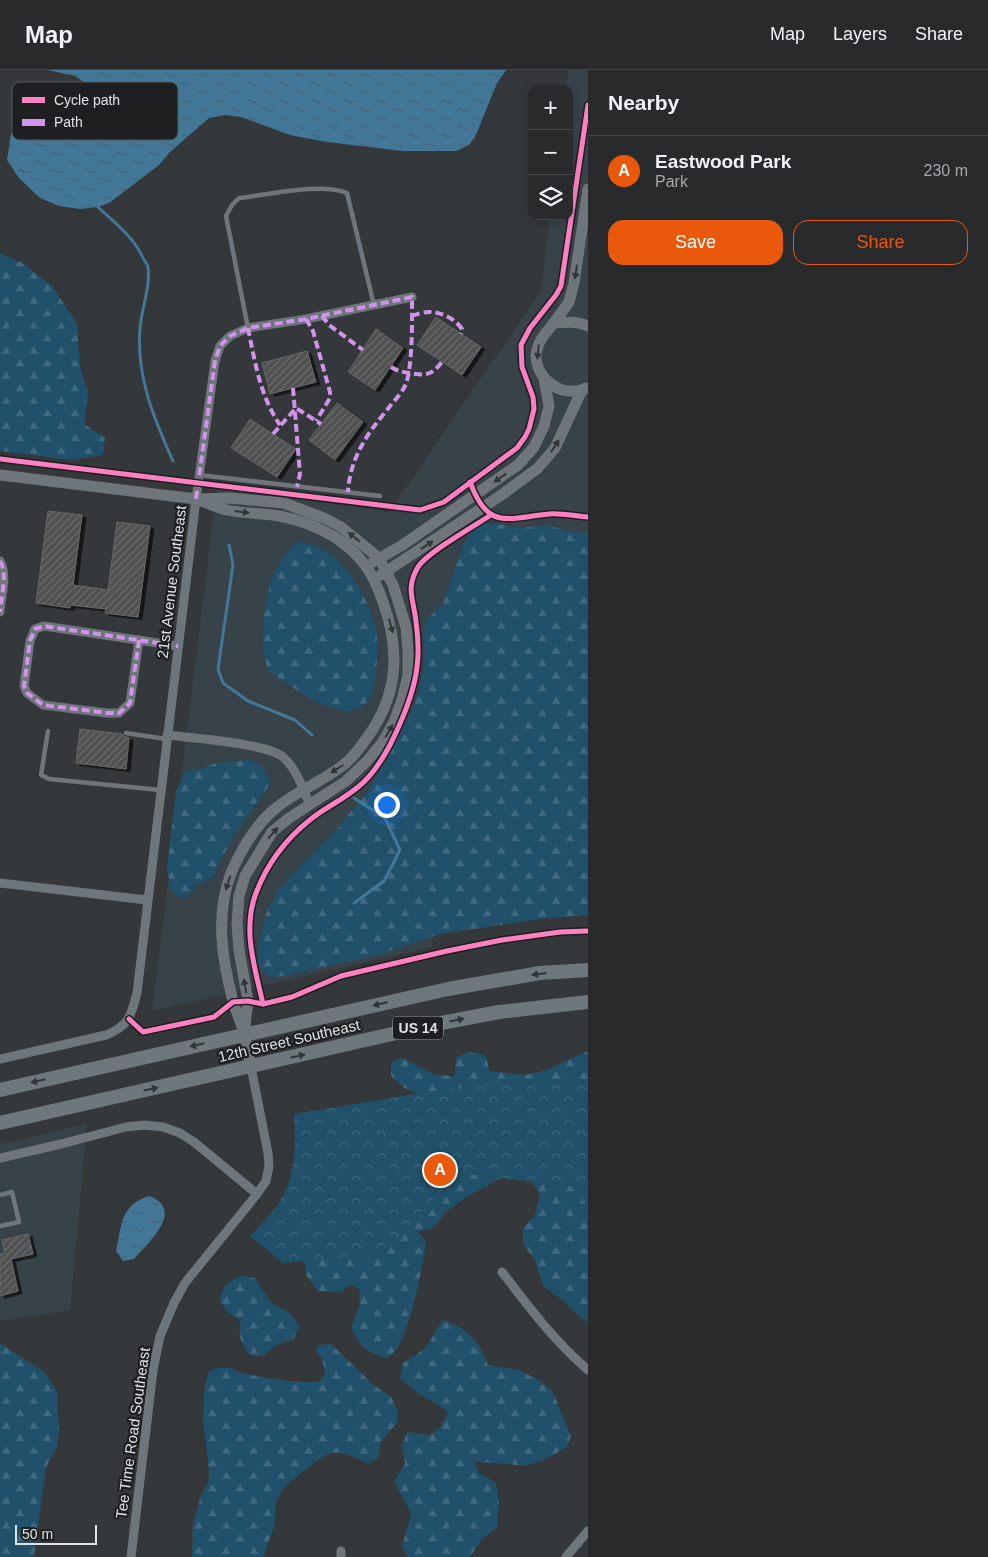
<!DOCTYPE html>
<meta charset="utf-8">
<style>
:root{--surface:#282a2c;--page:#303234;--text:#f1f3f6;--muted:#a5a7a9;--line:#444648;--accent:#ea580c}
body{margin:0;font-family:Arial,sans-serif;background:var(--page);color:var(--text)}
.controls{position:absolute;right:15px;top:15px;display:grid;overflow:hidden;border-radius:10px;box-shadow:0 2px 8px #0003}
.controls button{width:45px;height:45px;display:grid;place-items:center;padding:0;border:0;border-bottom:1px solid var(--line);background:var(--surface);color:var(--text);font:25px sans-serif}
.scale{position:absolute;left:15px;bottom:12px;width:82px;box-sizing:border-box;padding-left:5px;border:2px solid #dfe2e4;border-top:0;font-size:14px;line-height:18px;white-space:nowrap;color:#dfe2e4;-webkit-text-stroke:4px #1d1f21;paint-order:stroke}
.you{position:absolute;left:386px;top:734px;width:18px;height:18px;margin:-12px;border:4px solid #fff;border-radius:50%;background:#1a73e8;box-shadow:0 0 0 8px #1a73e833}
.badge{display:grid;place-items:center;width:32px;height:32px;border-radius:50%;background:var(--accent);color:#fff;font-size:16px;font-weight:700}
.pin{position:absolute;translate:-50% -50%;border:2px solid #fff;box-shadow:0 1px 5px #0006}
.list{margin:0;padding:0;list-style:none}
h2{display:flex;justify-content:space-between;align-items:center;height:65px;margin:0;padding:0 20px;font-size:21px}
h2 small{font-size:16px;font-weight:400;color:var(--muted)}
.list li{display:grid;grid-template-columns:32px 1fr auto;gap:15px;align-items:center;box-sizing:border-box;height:70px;padding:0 20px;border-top:1px solid var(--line)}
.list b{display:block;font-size:19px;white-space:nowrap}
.list p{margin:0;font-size:16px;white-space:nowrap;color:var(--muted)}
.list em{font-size:16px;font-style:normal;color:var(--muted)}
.actions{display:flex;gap:10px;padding:15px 20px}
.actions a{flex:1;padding:11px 0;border:1px solid var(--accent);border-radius:15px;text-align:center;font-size:18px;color:var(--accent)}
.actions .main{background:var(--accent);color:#fff}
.icon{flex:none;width:28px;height:28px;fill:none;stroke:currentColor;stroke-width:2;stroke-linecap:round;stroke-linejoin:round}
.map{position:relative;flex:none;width:588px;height:1487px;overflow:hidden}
header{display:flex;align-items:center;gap:30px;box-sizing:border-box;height:70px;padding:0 25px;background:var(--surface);border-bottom:1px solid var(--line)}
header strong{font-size:24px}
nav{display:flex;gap:28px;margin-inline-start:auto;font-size:18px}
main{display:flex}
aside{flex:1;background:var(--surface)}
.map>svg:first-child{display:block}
</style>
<header>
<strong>Map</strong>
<nav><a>Map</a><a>Layers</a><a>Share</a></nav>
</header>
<main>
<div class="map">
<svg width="588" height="1487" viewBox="0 0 588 1487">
<defs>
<pattern id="forest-firs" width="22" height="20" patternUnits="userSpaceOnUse" patternTransform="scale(1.25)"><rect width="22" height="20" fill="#20506a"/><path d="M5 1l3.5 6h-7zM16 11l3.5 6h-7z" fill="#40697f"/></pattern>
<pattern id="park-crowns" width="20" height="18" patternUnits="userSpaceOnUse" patternTransform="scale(1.25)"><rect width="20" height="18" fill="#20506a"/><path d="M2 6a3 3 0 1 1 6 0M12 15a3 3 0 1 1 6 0" fill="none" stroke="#40697f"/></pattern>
<pattern id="water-ripples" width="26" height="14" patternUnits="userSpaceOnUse" patternTransform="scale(1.25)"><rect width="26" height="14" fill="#437797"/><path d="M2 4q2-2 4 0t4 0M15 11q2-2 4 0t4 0" fill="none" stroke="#436072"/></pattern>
<pattern id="building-hatch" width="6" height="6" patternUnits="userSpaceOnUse" patternTransform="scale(1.25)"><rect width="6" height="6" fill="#505151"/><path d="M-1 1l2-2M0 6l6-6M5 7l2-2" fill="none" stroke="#696a6a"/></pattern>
<filter id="shadow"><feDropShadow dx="4" dy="2.5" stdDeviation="0" flood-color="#0009"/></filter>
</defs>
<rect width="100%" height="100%" fill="#35383a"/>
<g fill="#384249">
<path d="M568,0H588V490L416,778L433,877L152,941L217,417L389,442L541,221L550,146H569V19H566Z"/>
<path d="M87,1054L70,1240L0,1251V1074Z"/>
</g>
<g fill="url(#forest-firs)">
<path d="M0,183L24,194L53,217L77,254L80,297L88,321L84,354L105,368L103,385L71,390L0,381Z"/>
<path d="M480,453L498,454L522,458L546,455L572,462L588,463V845L547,848L441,864L380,884L286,906L271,907L263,902L258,891L259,870L267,841L278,820L300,796L330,767L367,722L384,694L415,633L422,609L425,581L423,563L427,549L443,534L462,477L471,462Z"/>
<path d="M296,472C337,471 367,523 376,558C379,573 377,614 371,627C366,636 355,641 345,641C320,639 288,614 268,601C260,574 262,539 271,512C275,497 286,484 296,472Z"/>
<path d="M248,690C262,693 267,700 270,714L232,768L212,808L196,815L188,827H178L171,820L167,799L176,721L185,701L203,698L216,693Z"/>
<path d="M588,981V1252L582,1249L563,1230L544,1217L534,1189L523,1174V1159L535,1145L540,1126L535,1116L523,1106H505L468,1126L446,1142L434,1157L418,1162L426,1172C422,1199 411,1258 396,1280C394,1283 390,1285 387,1288C366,1282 361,1278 351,1258L359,1237L360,1220L351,1214L341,1222L318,1221L306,1205L303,1180L423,1027L403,1017L391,1006V992L403,988L435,1005L455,1006L456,988L468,982L485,985L490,1001L525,1005L547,1000Z"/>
<path d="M241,1206L255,1208L262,1220L273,1234L288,1242L299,1254C296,1274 290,1269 275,1276C271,1278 267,1283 263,1286H251C241,1274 237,1267 241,1251L228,1243L220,1231C223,1215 226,1213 241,1206Z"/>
<path d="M444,1250C471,1262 477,1267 488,1295L519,1300L538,1310L552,1320L571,1366L567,1377L546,1389L525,1396L495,1393L474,1392L479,1403L496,1413L499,1432L497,1457L481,1470L470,1487H408L402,1477L411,1443L394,1411L405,1394L402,1376L407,1362L429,1365L441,1357L448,1342L434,1332L419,1324L400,1308L403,1293C413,1286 425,1281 431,1270C435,1261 437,1258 444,1250Z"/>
<path d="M0,1273L44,1302L57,1321L59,1361L57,1377L46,1397L34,1487H0Z"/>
<path d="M331,1274L374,1315L391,1327L398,1342L397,1353L381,1371L378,1388L368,1394C359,1389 342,1380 331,1383C321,1386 285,1414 280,1424C272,1439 277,1444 274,1457C271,1467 266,1476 264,1487H192L193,1454L200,1428L209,1410L208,1391L203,1350L204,1320L209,1301C231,1292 231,1301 251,1305C273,1309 295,1313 318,1312L325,1304L322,1288L315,1280L320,1275Z"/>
</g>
<path fill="url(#park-crowns)" d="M588,1009V1137L571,1116L458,1103L382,1184L283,1193L250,1166C260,1155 272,1144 280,1131C297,1104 295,1075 294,1044L452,1018Z"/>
<g fill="url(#water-ripples)">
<path d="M48,0H506L497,13L475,67L469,75L456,81H403L327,72L290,65L241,47L225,45L209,48L170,82L159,95L109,133L98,137L80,139L59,136L40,128L19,108L7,90L11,64L20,55L33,56L64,70L81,67L97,59L105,49V35L97,21L75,6Z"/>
<path d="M149,1126C186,1140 148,1173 134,1189L123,1191L116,1181C122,1155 120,1135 149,1126Z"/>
</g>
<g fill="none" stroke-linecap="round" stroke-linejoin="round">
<g stroke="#437797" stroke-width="3">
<path d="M98,137C115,153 133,166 143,188C145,191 148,195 148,198C151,216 141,240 140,259C136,306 154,349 173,391"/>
<path d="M229,475L233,495L218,599L223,613L248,631L295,650L312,665"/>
<path d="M354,728L385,748L400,780L384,811L354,833"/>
</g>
</g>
<g fill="url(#building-hatch)" stroke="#666" filter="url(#shadow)">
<path d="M436,247L481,277L462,305L417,275Z"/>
<path d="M376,259L403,278L375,320L348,302Z"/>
<path d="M307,281L316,312L270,324L262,293Z"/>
<path d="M337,333L363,352L335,390L309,370Z"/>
<path d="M250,349L296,379L277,407L231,378Z"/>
<path d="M48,441L82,445L73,515L108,520L117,452L150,456L138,547L105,543L106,539L70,535V538L36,533Z"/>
<path d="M80,659L122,664L124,666L129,668L126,699L76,693Z"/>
<path d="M28,1164L33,1184L11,1189L18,1221L0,1226V1184L5,1183L2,1170Z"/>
</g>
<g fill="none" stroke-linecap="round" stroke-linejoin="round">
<g stroke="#6f767b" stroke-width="4.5">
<path d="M248,258L226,146L232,135L239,128C268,125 322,112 347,123L374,235"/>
<path d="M199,405L380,426"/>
<path d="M48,661L41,705L49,709L160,720"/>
<path d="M126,663L166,669"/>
<path d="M0,1125L12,1122L19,1152L0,1156"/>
</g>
<g stroke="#6f767b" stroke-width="9">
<path d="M0,491C8,504 1,527 0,542"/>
<path d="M139,570L130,633L119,643H107L43,635L27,623L24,616L30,571L35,559L44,556L178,576"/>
<path d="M167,665C192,668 268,673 284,688C297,700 303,719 310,735"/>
<path d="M0,813L147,830"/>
<path d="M0,989L106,965C129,956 131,946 137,923L196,429L215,291L220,276L230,266L248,258L306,249L412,227"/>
<path d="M0,1088L61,1074L126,1057L145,1055L163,1057L180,1063L194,1072L257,1124"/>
<path d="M502,1202C528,1236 555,1272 588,1300"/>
<path d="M131,1487L153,1300L160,1266L174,1233L185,1213L257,1124L266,1111L269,1096L268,1083L251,997"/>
<path d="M341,1487V1481"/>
<path d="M566,1487L588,1461"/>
</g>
<g stroke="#6f767b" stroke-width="11">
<path d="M554,253L569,232L574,213L588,119"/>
<path d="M586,318C560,331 528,303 538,276C541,267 548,260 554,253C566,252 577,251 588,256"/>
<path d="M0,405L196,429L230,428L284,433L324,448L341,457L379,488L393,515L406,557L408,581V605L402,630L394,652L382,673L367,691L346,711L289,748L272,762L245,806L239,826L237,854L239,880L248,931L244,964"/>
<path d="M202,431C210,434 218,438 227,440C245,444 265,443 284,447C300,450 319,458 333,466C361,484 373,502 383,532C399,577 399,618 373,659C365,671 358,682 347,692C326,710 298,720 276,738C257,753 241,780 231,803C215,845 222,889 233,931C236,942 241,952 244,963C247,974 248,986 251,997"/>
<path d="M373,492L401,476L518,395L534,377L544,356L549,336L544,308"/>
<path d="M381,505L500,426L538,398L555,378L582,320"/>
</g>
<g stroke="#6e777c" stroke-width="14">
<path d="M0,1020L448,919L540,903L588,900"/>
<path d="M0,1053L436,954L499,942L588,932"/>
</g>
<g stroke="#d193ec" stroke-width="4" stroke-dasharray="8 4" stroke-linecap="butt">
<path d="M322,246L329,255L363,280"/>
<path d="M412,246C417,244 424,242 429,242C442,242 455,249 462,259L461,264"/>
<path d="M306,249L313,261L330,322V328L316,351"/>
<path d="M248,258C255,292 260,326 280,355"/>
<path d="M391,297C397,301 403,302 410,303C426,306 432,305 442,292"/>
<path d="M293,318L300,404L297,417"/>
<path d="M273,364L296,338L321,354"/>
<path d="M196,429L215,291L220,276L230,266L248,258L306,249L412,227C412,246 413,300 405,316C401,324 393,332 387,340C366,365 350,389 348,422"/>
<path d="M0,491C8,504 1,527 0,542"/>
<path d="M139,570L130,633L119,643H107L43,635L27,623L24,616L30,571L35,559L44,556L178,576"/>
</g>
<g stroke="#1d1f21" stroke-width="8">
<g id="cycleway">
<path d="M0,389L420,440L444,432L517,378L525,367L529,359L534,339L533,327L522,297L521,275L530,258L556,225L561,216L588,35"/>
<path d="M470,412C488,461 507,448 549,444C561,443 575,446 588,447"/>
<path d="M263,934C255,898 242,860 256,823C267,794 287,768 311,749C326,737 344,729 358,717C371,707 382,690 390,675C402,651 414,624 417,597C419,582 418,566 416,552C414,530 405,519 418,497C428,482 474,456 491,445"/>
<path d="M129,949L143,962L214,947L233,932L248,931L263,934L292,927L341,906L447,881L502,870L560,862L588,861"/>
</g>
</g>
<use href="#cycleway" stroke="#ff80c0" stroke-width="5"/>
</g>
<defs><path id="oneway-solid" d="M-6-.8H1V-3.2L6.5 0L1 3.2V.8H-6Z" transform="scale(1.25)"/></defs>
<g fill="#323538">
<use href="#oneway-solid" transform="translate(576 202) rotate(98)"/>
<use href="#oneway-solid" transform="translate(538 282) rotate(96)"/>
<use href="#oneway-solid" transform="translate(555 376) rotate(-57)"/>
<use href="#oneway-solid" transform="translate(500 408) rotate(144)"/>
<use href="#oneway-solid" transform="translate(242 442) rotate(7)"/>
<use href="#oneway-solid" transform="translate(354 467) rotate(-142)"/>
<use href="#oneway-solid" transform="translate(427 475) rotate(-34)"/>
<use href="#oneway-solid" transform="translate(391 556) rotate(75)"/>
<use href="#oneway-solid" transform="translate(389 661) rotate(-61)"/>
<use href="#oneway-solid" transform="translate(337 699) rotate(148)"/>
<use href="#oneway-solid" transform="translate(273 763) rotate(-48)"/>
<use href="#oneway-solid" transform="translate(228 813) rotate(108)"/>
<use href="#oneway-solid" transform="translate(245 916) rotate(-100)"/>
</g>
<g fill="#313538">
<use href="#oneway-solid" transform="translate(539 904) rotate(173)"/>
<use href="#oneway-solid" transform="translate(380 934) rotate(167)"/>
<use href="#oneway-solid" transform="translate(457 950) rotate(-11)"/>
<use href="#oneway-solid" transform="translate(197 975) rotate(167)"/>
<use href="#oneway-solid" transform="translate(298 986) rotate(-13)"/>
<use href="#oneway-solid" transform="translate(38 1011) rotate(167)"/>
<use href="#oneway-solid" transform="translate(151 1019) rotate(-12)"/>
</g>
<g text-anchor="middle" stroke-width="4.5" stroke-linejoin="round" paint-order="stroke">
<rect fill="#1d1f21" stroke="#a5a8aa" stroke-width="1" x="393" y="946.5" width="50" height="23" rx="4"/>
<g font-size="14" font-weight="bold" fill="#dfe2e4">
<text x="418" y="963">US 14</text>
</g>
<g font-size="15" fill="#dfe2e4" stroke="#1d1f21">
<text transform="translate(172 512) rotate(-83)" y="5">21st Avenue Southeast</text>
<text transform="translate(289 971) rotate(-13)" y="5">12th Street Southeast</text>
<text transform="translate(133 1363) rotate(-82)" y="5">Tee Time Road Southeast</text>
</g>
</g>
<rect x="12" y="12" width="166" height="58" rx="8" fill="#1d1f21" stroke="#575a5c" stroke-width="1"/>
<rect x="22" y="27" width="23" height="6" fill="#ff80c0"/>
<rect x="22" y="49" width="23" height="7" fill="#d193ec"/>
<g font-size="14" fill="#dfe2e4">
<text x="54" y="35">Cycle path</text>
<text x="54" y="57">Path</text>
</g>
</svg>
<div class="controls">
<button>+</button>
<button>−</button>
<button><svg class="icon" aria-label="layers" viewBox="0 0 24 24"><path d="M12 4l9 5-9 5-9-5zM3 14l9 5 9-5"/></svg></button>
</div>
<div class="scale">50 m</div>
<div class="you"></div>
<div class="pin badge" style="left:440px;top:1100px">A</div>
</div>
<aside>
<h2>Nearby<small></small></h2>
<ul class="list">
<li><span class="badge">A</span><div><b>Eastwood Park</b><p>Park</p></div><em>230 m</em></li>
</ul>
<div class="actions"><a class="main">Save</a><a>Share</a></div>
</aside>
</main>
